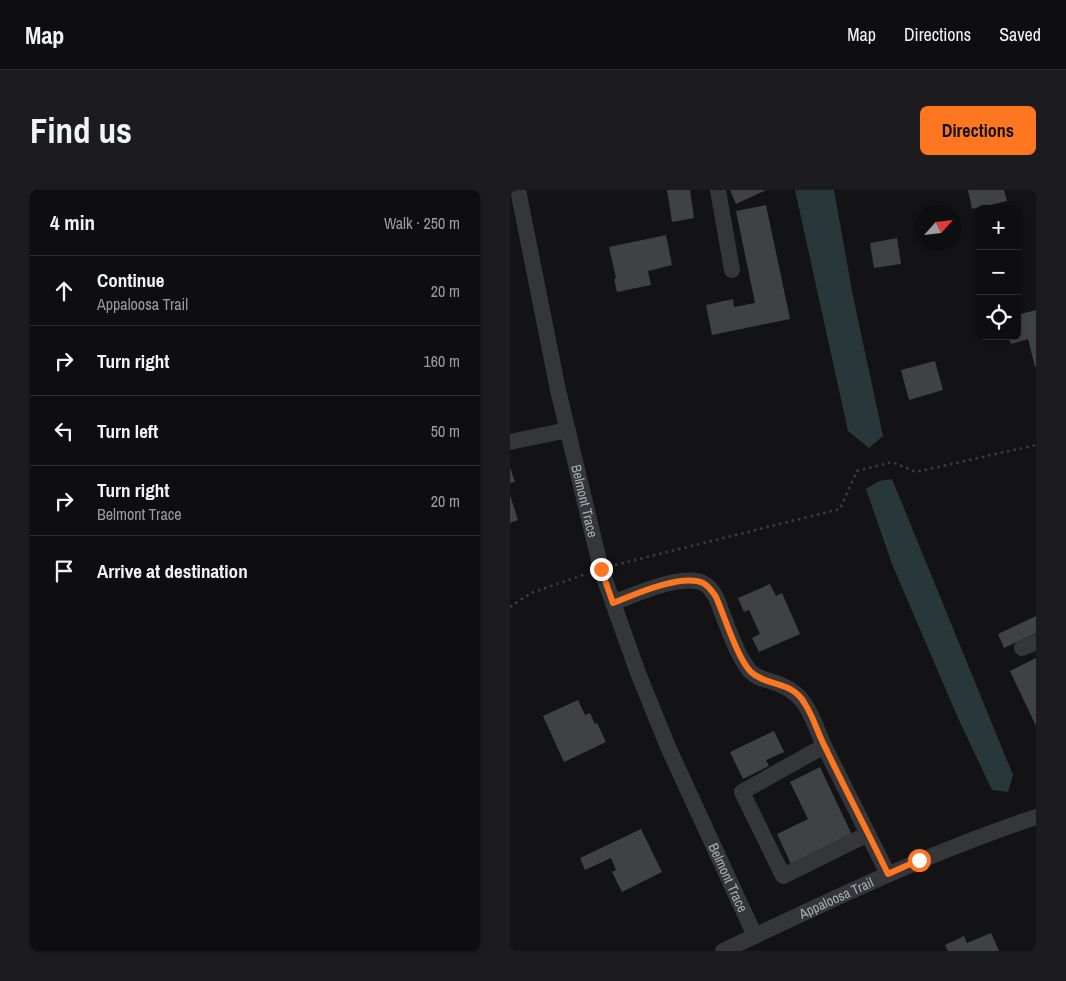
<!DOCTYPE html>
<meta charset="utf-8">
<style>
:root{--surface:#0e0e10;--page:#1c1c1e;--text:#f1f3f6;--muted:#9b9c9f;--line:#2e2e30;--accent:#ff7621}
body{margin:0;font-family:"Archivo Narrow",sans-serif;background:var(--page);color:var(--text)}
.controls{position:absolute;right:15px;top:15px;display:grid;overflow:hidden;border-radius:8px;box-shadow:0 1px 4px #0004}
.controls button{width:45px;height:45px;display:grid;place-items:center;padding:0;border:0;border-bottom:1px solid var(--line);background:var(--surface);color:var(--text);font:25px sans-serif}
.compass{position:absolute;left:406px;top:15px;width:45px;height:45px;border-radius:50%;background:var(--surface);box-shadow:0 1px 4px #0004;rotate:63deg}
.stop{position:absolute;width:15px;height:15px;margin:-11px;border:4px solid #ff7621;border-radius:50%;background:#fff}
.stop.end{background:#ff7621;border-color:#fff;box-shadow:0 1px 5px #0008}
.list{margin:0;padding:0;list-style:none}
h2{display:flex;justify-content:space-between;align-items:center;height:65px;margin:0;padding:0 20px;font-size:21px}
h2 small{font-size:16px;font-weight:400;color:var(--muted)}
.list li{display:grid;grid-template-columns:32px 1fr auto;gap:15px;align-items:center;box-sizing:border-box;height:70px;padding:0 20px;border-top:1px solid var(--line)}
.list b{display:block;font-size:19px;white-space:nowrap}
.list p{margin:0;font-size:16px;white-space:nowrap;color:var(--muted)}
.list em{font-size:16px;font-style:normal;color:var(--muted)}
.icon{flex:none;width:28px;height:28px;fill:none;stroke:currentColor;stroke-width:2;stroke-linecap:round;stroke-linejoin:round}
.map{position:relative;flex:none;width:526px;height:761px;overflow:hidden;border-radius:8px}
header{display:flex;align-items:center;gap:30px;box-sizing:border-box;height:70px;padding:0 25px;background:var(--surface);border-bottom:1px solid var(--line)}
header strong{font-size:24px}
nav{display:flex;gap:28px;margin-inline-start:auto;font-size:18px}
.intro{display:flex;align-items:center;justify-content:space-between;box-sizing:border-box;height:120px;padding:0 30px}
h1{margin:0;font-size:35px}
.button{padding:12px 22px;border-radius:8px;background:var(--accent);color:#111;font-size:18px;font-weight:700}
main{display:flex;gap:30px;padding:0 30px}
aside{flex:1;background:var(--surface);border-radius:8px;box-shadow:0 1px 4px #0004}
.map>svg:first-child{display:block}
</style>
<header>
<strong>Map</strong>
<nav><a>Map</a><a>Directions</a><a>Saved</a></nav>
</header>
<div class="intro"><h1>Find us</h1><a class="button">Directions</a></div>
<main>
<aside>
<h2>4 min<small>Walk · 250 m</small></h2>
<ul class="list">
<li><svg class="icon" aria-label="ahead" viewBox="0 0 24 24"><path d="M12 20V5M6 11l6-6 6 6"/></svg><div><b>Continue</b><p>Appaloosa Trail</p></div><em>20 m</em></li>
<li><svg class="icon" aria-label="right" viewBox="0 0 24 24"><path d="M7 20v-9h11M14 6l5 5-5 5"/></svg><div><b>Turn right</b></div><em>160 m</em></li>
<li><svg class="icon" aria-label="left" viewBox="0 0 24 24"><path d="M17 20v-9H6M10 6l-5 5 5 5"/></svg><div><b>Turn left</b></div><em>50 m</em></li>
<li><svg class="icon" aria-label="right" viewBox="0 0 24 24"><path d="M7 20v-9h11M14 6l5 5-5 5"/></svg><div><b>Turn right</b><p>Belmont Trace</p></div><em>20 m</em></li>
<li><svg class="icon" aria-label="arrive" viewBox="0 0 24 24"><path d="M6 21V4h12l-3 4 3 4H6"/></svg><div><b>Arrive at destination</b></div></li>
</ul>
</aside>
<div class="map">
<svg width="526" height="761" viewBox="0 0 526 761">
<rect width="100%" height="100%" fill="#131315"/>
<g fill="#283739">
<path d="M285,0H324L343,106L373,246L359,258L338,241Z"/>
<path d="M382,289L503,585L498,602L482,600L448,528L382,374L356,299L369,291Z"/>
</g>
<g fill="#3f4245">
<path d="M157,0H180L184,28L162,32Z"/>
<path d="M220,0H256L226,14Z"/>
<path d="M458,0H494L497,11L462,19Z"/>
<path d="M256,15L280,129L202,145L196,115L223,109L224,117L245,113L226,21Z"/>
<path d="M156,45L162,75L138,81L141,95L107,102L104,89L106,88L99,57Z"/>
<path d="M387,48L391,74L364,78L360,53Z"/>
<path d="M526,120V177H525L518,149L501,154L498,146H507V125Z"/>
<path d="M425,171L433,200L399,210L391,180Z"/>
<path d="M0,277L5,292L0,293Z"/>
<path d="M0,305L8,330L0,333Z"/>
<path d="M260,394L266,406L272,403L290,444L249,462L242,448L250,444L239,420L234,422L228,408Z"/>
<path d="M526,426V443L494,458L488,444Z"/>
<path d="M526,468V536L500,481Z"/>
<path d="M68,510L75,525L80,523L85,534L87,533L96,552L54,572L33,526Z"/>
<path d="M264,541L274,562L256,570L259,576L233,589L220,562Z"/>
<path d="M310,577L342,645L281,674L267,644L298,629L280,592Z"/>
<path d="M131,639L152,682L112,702L102,682L106,680L101,668L75,680L70,668Z"/>
<path d="M481,743L489,761H438L435,755L454,746L457,753Z"/>
</g>
<g fill="none" stroke-linecap="round" stroke-linejoin="round">
<g stroke="#3a3e41" stroke-width="2.5" stroke-dasharray="2.5 4" stroke-linecap="butt">
<path d="M105,375L330,319L347,281L382,272L406,282L526,255"/>
<path d="M0,417L21,403L76,384"/>
</g>
<g stroke="#34363a" stroke-width="16">
<path id="s1" d="M8,0L48,200L91,379L128,483L158,557L245,746"/>
<path d="M208,0L222,80"/>
<path d="M0,252L58,240"/>
<path d="M103,413C123,405 172,383 193,393C199,396 202,401 206,407C215,429 225,463 240,481C248,490 261,490 271,495C298,506 303,531 314,556"/>
<path d="M512,458L526,452"/>
<path d="M358,644L273,686L232,602L314,556L378,684"/>
<path id="s2" d="M213,761C316,712 418,663 526,627"/>
</g>
</g>
<g fill="none" stroke-linecap="round" stroke-linejoin="round">
<path stroke="#ff7621" stroke-width="6" d="M91,379L103,413C123,405 172,383 193,393C199,396 202,401 206,407C214,425 228,470 241,482C257,497 282,490 295,514C304,528 308,544 316,559C336,601 358,642 378,684L409,670"/>
</g>
<g text-anchor="middle" stroke-width="5" stroke-linejoin="round" paint-order="stroke">
<g font-size="14" fill="#a3aeb6" stroke="#0e0e10">
<text dy="5" stroke="none"><textPath href="#s1" startOffset="318">Belmont Trace</textPath></text>
<text dy="5" stroke="none"><textPath href="#s1" startOffset="722">Belmont Trace</textPath></text>
<text dy="5" stroke="none"><textPath href="#s2" startOffset="125">Appaloosa Trail</textPath></text>
</g>
</g>
</svg>
<div class="controls">
<button>+</button>
<button>−</button>
<button><svg class="icon" aria-label="locate" viewBox="0 0 24 24"><circle cx="12" cy="12" r="6"/><path d="M12 2v4M12 18v4M2 12h4M18 12h4"/></svg></button>
</div>
<svg class="compass" viewBox="-18 -18 36 36"><path d="M0-13l5 13h-10z" fill="#e53935"/><path d="M0 13l5-13h-10z" fill="#9b9c9f"/></svg>
<div class="stop" style="left:409px;top:670px"></div>
<div class="stop end" style="left:91px;top:379px"></div>
</div>
</main>
